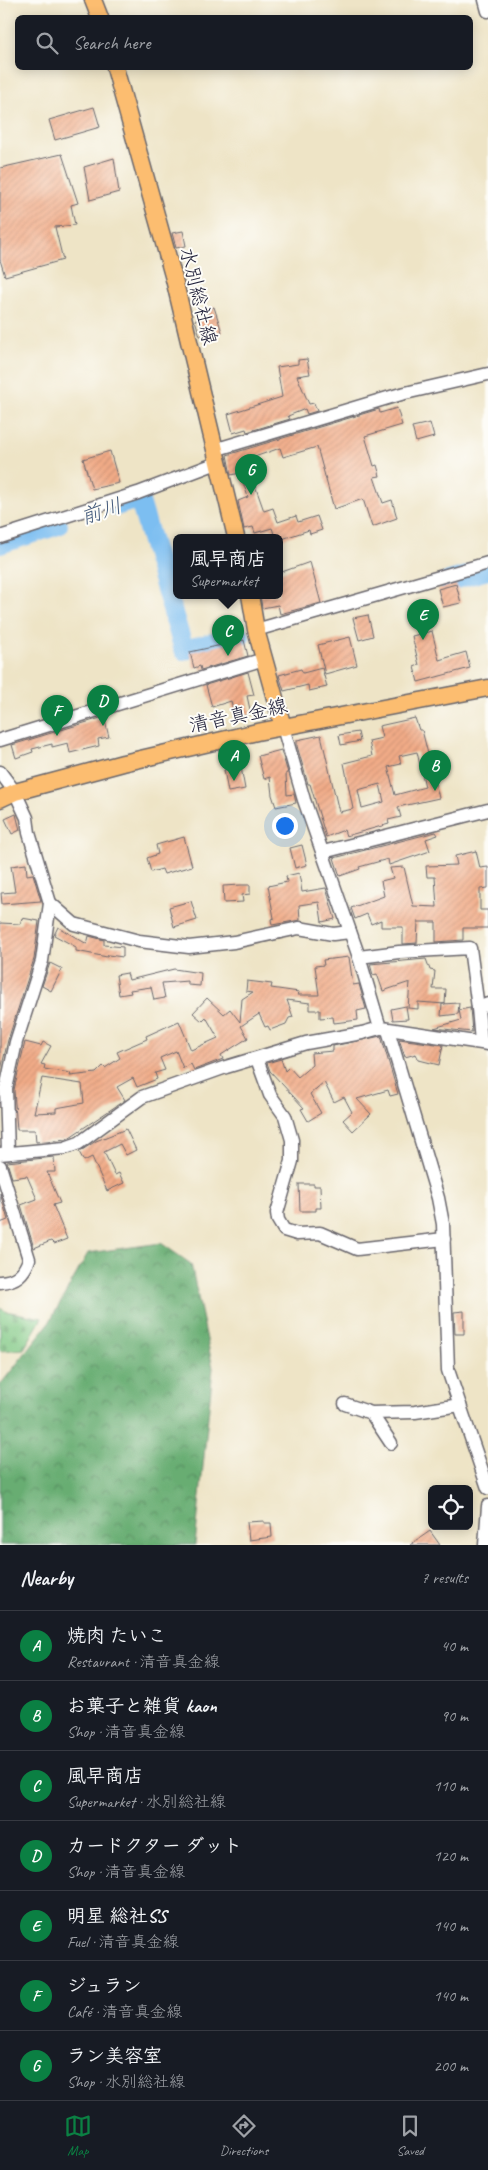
<!DOCTYPE html>
<meta charset="utf-8">
<style>
:root{--surface:#171b24;--page:#20242c;--text:#f1f3f6;--muted:#9ea1a6;--line:#363941;--accent:#0b8043}
body{margin:0;font-family:Caveat,"Klee One",sans-serif;background:var(--page);color:var(--text)}
.controls{position:absolute;right:15px;bottom:15px;display:grid;overflow:hidden;border-radius:8px;box-shadow:0 2px 12px #0003}
.controls button{width:45px;height:45px;display:grid;place-items:center;padding:0;border:0;border-bottom:1px solid var(--line);background:var(--surface);color:var(--text);font:25px sans-serif}
.you{position:absolute;left:284px;top:825px;width:18px;height:18px;margin:-12px;border:4px solid #fff;border-radius:50%;background:#1a73e8;box-shadow:0 0 0 8px #1a73e833}
.badge{display:grid;place-items:center;width:32px;height:32px;border-radius:50%;background:var(--accent);color:#fff;font-size:16px;font-weight:700}
.pin{position:absolute;translate:-50% -41px;filter:drop-shadow(0 1px 2px #0008)}
.pin::after{content:'';position:absolute;top:26px;width:18px;height:15px;background:inherit;clip-path:polygon(0 0,100% 0,50% 100%)}
.popup{position:absolute;left:173px;top:534px;width:110px;height:65px;box-sizing:border-box;display:grid;place-content:center;border-radius:8px;background:var(--surface);filter:drop-shadow(0 1px 4px #0005);font-size:16px;white-space:nowrap;color:var(--muted)}
.popup b{font-size:19px;color:var(--text)}
.popup::after{content:'';position:absolute;left:50%;top:100%;margin-left:-10px;border:10px solid transparent;border-top-color:var(--surface)}
.list{margin:0;padding:0;list-style:none}
h2{display:flex;justify-content:space-between;align-items:center;height:65px;margin:0;padding:0 20px;font-size:21px}
h2 small{font-size:16px;font-weight:400;color:var(--muted)}
.list li{display:grid;grid-template-columns:32px 1fr auto;gap:15px;align-items:center;box-sizing:border-box;height:70px;padding:0 20px;border-top:1px solid var(--line)}
.list b{display:block;font-size:19px;white-space:nowrap}
.list p{margin:0;font-size:16px;white-space:nowrap;color:var(--muted)}
.list em{font-size:16px;font-style:normal;color:var(--muted)}
.icon{flex:none;width:28px;height:28px;fill:none;stroke:currentColor;stroke-width:2;stroke-linecap:round;stroke-linejoin:round}
.map{position:relative;flex:none;width:488px;height:1545px;overflow:hidden}
.search{position:absolute;background:var(--surface);box-shadow:0 2px 12px #0003;left:15px;right:15px;top:15px;height:55px;display:flex;align-items:center;gap:12px;box-sizing:border-box;padding:0 18px;border-radius:8px;color:var(--muted);font-size:19px}
.sheet{height:555px;background:var(--surface)}
nav{display:flex;justify-content:space-around;align-items:center;box-sizing:border-box;height:70px;border-top:1px solid var(--line);background:var(--surface);font-size:14px;color:var(--muted)}
nav a{display:grid;justify-items:center;gap:2px}
nav .on{color:var(--accent)}
.map>svg:first-child{display:block}
</style>
<div class="map">
<svg width="488" height="1545" viewBox="0 0 488 1545">
<defs>
<pattern id="forest-crowns" width="20" height="18" patternUnits="userSpaceOnUse" patternTransform="scale(1.25)"><rect width="20" height="18" fill="#68ad72"/><path d="M2 6a3 3 0 1 1 6 0M12 15a3 3 0 1 1 6 0" fill="none" stroke="#558c5f"/></pattern>
<pattern id="cemetery-stones" width="16" height="16" patternUnits="userSpaceOnUse" patternTransform="scale(1.25)"><rect width="16" height="16" fill="#81c985"/><path d="M2 7V4a2 2 0 0 1 4 0v3zM10 15v-3a2 2 0 0 1 4 0v3z" fill="#6fac74"/></pattern>
<pattern id="building-hatch" width="6" height="6" patternUnits="userSpaceOnUse" patternTransform="scale(1.25)"><rect width="6" height="6" fill="#f1ab87"/><path d="M-1 1l2-2M0 6l6-6M5 7l2-2" fill="none" stroke="#ce9375"/></pattern>
</defs>
<rect width="100%" height="100%" fill="#fdfcf7"/>
<filter id="ink" filterUnits="userSpaceOnUse"><feTurbulence type="fractalNoise" baseFrequency=".02" numOctaves="2"/><feDisplacementMap in="SourceGraphic" scale="10" xChannelSelector="R" yChannelSelector="G"/><feConvolveMatrix kernelMatrix="1 2 1 2 8 2 1 2 1" color-interpolation-filters="sRGB"/></filter>
<filter id="wash" filterUnits="userSpaceOnUse"><feTurbulence type="fractalNoise" baseFrequency=".0096" numOctaves="4" result="noise"/><feDisplacementMap in="SourceGraphic" scale="20" xChannelSelector="R" yChannelSelector="G"/><feGaussianBlur stdDeviation="1.12" result="paint"/><feColorMatrix in="noise" values="0 0 0 0 0 0 0 0 0 0 0 0 0 0 0 0 0 1.4 0 .05"/><feComposite in="paint" operator="in"/></filter>
<g filter="url(#wash)">
<rect width="100%" height="100%" fill="#eee4c6"/>
<path fill="url(#forest-crowns)" stroke="#456856" d="M161,1243L191,1264L213,1368L195,1545H0V1385L49,1323L88,1253Z"/>
<path fill="url(#cemetery-stones)" stroke="#527660" d="M0,1308L5,1311L42,1318L24,1349L0,1351Z"/>
<g fill="none" stroke-linecap="round" stroke-linejoin="round">
<g stroke="#7cbef1" stroke-width="20">
<path d="M116,506L139,498L184,650L240,636"/>
<path d="M0,544L58,525"/>
<path d="M449,581L488,570"/>
</g>
</g>
<g id="blocks">
<g fill="url(#building-hatch)" fill-rule="evenodd">
<path d="M94,107L100,127L55,140L49,120Z"/>
<path d="M62,154L78,203L71,205L75,225L55,227L63,260L5,276L0,260V168Z"/>
<path d="M114,158L119,192L90,200L84,167Z"/>
<path d="M183,231L186,246L176,248L172,233Z"/>
<path d="M214,307L222,332L200,336L195,320L208,316L207,310Z"/>
<path d="M307,359L310,374L297,376L309,404L314,403L317,411L307,414L305,409L288,416L290,419L247,432L246,429L233,433L228,414L282,397L277,367L298,364V360Z"/>
<path d="M397,408L402,425L365,436L374,466L377,465L380,476L374,477L383,503L392,500L397,518L372,527L363,499L334,509L317,447L283,457L280,448L246,460L264,511L273,508L278,522L296,516L298,522L317,516L322,530L310,534L309,530L279,540V537H275L272,528L255,533L253,527L244,529L238,501L248,497L240,473L231,475L227,455L379,409L380,413Z"/>
<path d="M430,423L434,437L416,442L412,427Z"/>
<path d="M110,451L119,483L92,489L83,459Z"/>
<path d="M310,562L321,603L280,614L278,605L262,608L260,595H279V573Z"/>
<path d="M456,584L461,603L443,607L438,589Z"/>
<path d="M368,615L373,636L359,640L353,618Z"/>
<path d="M432,631L439,660L466,652L470,668L418,682L414,667L419,665L412,636Z"/>
<path d="M350,637L357,665L325,674L318,645Z"/>
<path d="M244,640L248,656L201,670L200,666L194,668L190,652Z"/>
<path d="M322,668L327,687L309,691L308,685L284,691L279,675L301,669L303,673Z"/>
<path d="M248,672L254,695L247,696L251,714L235,718L231,701L212,707L206,685Z"/>
<path d="M104,717L109,737L98,739L99,746L70,753L68,743L52,747V744L32,749L33,752L16,758L12,745Z"/>
<path d="M415,718L419,730H422L439,798L398,807L401,817L388,820L389,824L346,836L344,830L326,837L310,784H308L297,746V740L321,735L339,812L353,809L344,763L372,756L369,741L382,738L379,726ZM417,752L425,787L395,795L388,767L401,764L399,756ZM380,784L384,802L362,808L358,790Z"/>
<path d="M358,732L360,741L341,745L339,735Z"/>
<path d="M281,750L288,773H286L287,795L294,794L296,803L276,807L272,795L270,777L264,779L258,756Z"/>
<path d="M241,767L245,789L228,792L224,770Z"/>
<path d="M16,814L20,830L12,834L5,819Z"/>
<path d="M436,832L438,835L426,839L430,851L389,865L388,859L359,867L360,869L340,876L334,858Z"/>
<path d="M184,837L192,866L164,874L162,869L151,872L147,858L158,854L156,845Z"/>
<path d="M302,845L307,865L295,868L290,848Z"/>
<path d="M476,851L480,868L488,867V888L480,889V910H488V928H463V940L436,942V922H418L417,943L403,944V927H381V920L371,924L367,914L355,919L351,908L384,896L381,881L393,878L390,868L404,867L413,906L437,907L435,877H427L426,866L457,865L455,856Z"/>
<path d="M26,864L27,875L33,874L41,901L2,904L1,893L15,892L11,866Z"/>
<path d="M299,873L302,892L326,888L335,919L322,922L319,902L299,905L300,920L272,925L271,919L274,918L268,886L287,882L286,876Z"/>
<path d="M241,885H250V894L242,895L243,902L224,903L223,886Z"/>
<path d="M191,901L197,920L174,927L169,907Z"/>
<path d="M22,918L39,921L34,959L8,1040L0,1074V923L20,924Z"/>
<path d="M58,927L87,944L89,936L104,940V945L123,947V957L108,955L107,957L76,951V947L54,935Z"/>
<path d="M349,957L353,985L359,984L366,1009L357,1011L358,1020L334,1023L333,1017L320,1018V1010H310V1003L287,1000L293,1017L289,1018L286,1024L270,1030L268,1026L265,1027L259,1014L241,1026L248,1038L221,1055L223,1059L194,1070L191,1064L183,1068L176,1051L160,1058L165,1070L155,1073L157,1079L137,1087L133,1078L117,1087L125,1100L67,1139L36,1142L35,1130H17L14,1090L25,1042L41,1046L43,1042L51,1046L41,1064L45,1065L44,1069L71,1073L70,1076L96,1073L103,1066L105,1068L120,1058L117,1052L147,1039L146,1036L179,1021L191,1050L218,1038L206,1017L202,1021L193,1013L207,998L224,1014L230,1009L240,1022L242,999L253,992L246,991L247,981L272,984L271,988L299,992L298,995H319L315,966L324,965L323,960ZM42,1078L82,1084L84,1103L56,1108V1112L34,1113Z"/>
<path d="M426,959L430,970L435,971L433,989H446L445,1004L418,1002V1009L408,1008L410,982L383,991L377,974L373,975L370,964Z"/>
<path d="M50,963L62,969L51,991L42,986Z"/>
<path d="M174,969L201,973L200,986L188,985V981L162,983L165,998L154,1000L151,987L130,990L131,993L119,995L116,975L127,973L129,980Z"/>
<path d="M459,1003L458,1014L441,1016L442,1004Z"/>
<path d="M406,1006L408,1019L393,1020L391,1009Z"/>
<path d="M470,1008L472,1032L434,1028L461,1020L459,1010Z"/>
<path d="M381,1036L398,1094L390,1096L388,1090L357,1099L371,1114L353,1131L343,1120L352,1112L344,1097L334,1102L324,1082L310,1094L321,1113L308,1121L301,1109L304,1108L270,1071L267,1063L281,1059L285,1071L289,1067L298,1077L312,1065L311,1053L333,1051V1046Z"/>
<path d="M399,1039L443,1045L439,1065L419,1060L416,1054L405,1057Z"/>
<path d="M126,1129L136,1150L126,1155L120,1144L104,1152L115,1175L119,1173L124,1183L107,1191L92,1157L84,1161L79,1152L96,1141Z"/>
<path d="M54,1157L55,1172H47L60,1203L53,1205L67,1239L54,1244L51,1241L34,1248L21,1205L37,1199L27,1176L12,1178L7,1162Z"/>
<path d="M299,1184H314V1186H320L321,1208H316V1211H300Z"/>
<path d="M0,1193L8,1220L0,1223Z"/>
<path d="M464,1311V1334H455L454,1312Z"/>
<path d="M264,1521V1523H271L272,1537L249,1540L247,1522Z"/>
<path d="M430,1531L440,1545H410Z"/>
</g>
</g>
</g>
<g filter="url(#ink)">
<use href="#blocks" fill-opacity="0" stroke="#69666c" stroke-width="1"/>
<g fill="none" stroke-linecap="round" stroke-linejoin="round">
<g stroke="#69666c" stroke-width="15">
<g id="minor">
<path d="M485,0L488,11"/>
<path d="M214,450L401,394L488,374"/>
<path d="M0,537L138,493L217,463"/>
<path d="M256,630L488,563"/>
<path d="M0,740L264,659"/>
<path d="M0,772L15,792L27,818L29,833L50,903L42,961L16,1042L6,1089L8,1153"/>
<path d="M323,852L488,810"/>
<path d="M50,903L74,924L139,941L189,947L234,942L299,928L333,934L350,932"/>
<path d="M359,957L399,952L470,948L478,1008"/>
<path d="M382,1028L488,1044"/>
<path d="M388,1030L438,1198L443,1224L448,1370L488,1488"/>
<path d="M481,1042L478,1008L488,1004"/>
<path d="M257,1059L270,1095L285,1116L292,1140V1161L277,1213L278,1220L284,1230L297,1234L320,1233L357,1249L444,1239"/>
<path d="M0,1154L65,1148L79,1143L142,1097L226,1067L306,1043L362,1033L380,1028L359,957L304,800L283,727"/>
<path d="M0,1166L29,1259C24,1274 16,1281 0,1282"/>
<path d="M345,1404L371,1413L415,1412L460,1405"/>
<path d="M371,1413L391,1443"/>
<path d="M485,1545L488,1506"/>
</g>
</g>
<g stroke="#69666c" stroke-width="19">
<g id="major">
<path d="M93,0L100,18"/>
<path d="M115,68L174,279L236,537"/>
<path d="M250,595L256,630L283,727"/>
<path d="M0,799L15,792L123,763L257,732L488,688"/>
</g>
</g>
<use href="#minor" stroke="#fff" stroke-width="12"/>
<use href="#major" stroke="#fcbd6f" stroke-width="16"/>
</g>
</g>
<g text-anchor="middle" stroke-width="4" stroke-linejoin="round" paint-order="stroke">
<g font-size="20" fill="#22223b" stroke="#fdfcf7">
<text transform="translate(199 296) rotate(76)" y="7">水別総社線</text>
<text transform="translate(238 715) rotate(-12)" y="7">清音真金線</text>
</g>
<g font-size="21" font-style="italic" fill="#42597b" stroke="#fdfcf7">
<text transform="translate(101 511) rotate(-18)" y="7">前川</text>
</g>
</g>
</svg>
<div class="controls">
<button><svg class="icon" aria-label="locate" viewBox="0 0 24 24"><circle cx="12" cy="12" r="6"/><path d="M12 2v4M12 18v4M2 12h4M18 12h4"/></svg></button>
</div>
<div class="you"></div>
<div class="pin badge" style="left:234px;top:781px">A</div>
<div class="pin badge" style="left:435px;top:791px">B</div>
<div class="pin badge" style="left:228px;top:656px">C</div>
<div class="popup"><b>風早商店</b>Supermarket</div>
<div class="pin badge" style="left:103px;top:726px">D</div>
<div class="pin badge" style="left:423px;top:640px">E</div>
<div class="pin badge" style="left:57px;top:736px">F</div>
<div class="pin badge" style="left:251px;top:495px">G</div>
<div class="search"><svg class="icon" aria-label="search" viewBox="0 0 24 24"><circle cx="10" cy="10" r="6"/><path d="M15 15l6 6"/></svg>Search here</div>
</div>
<section class="sheet">
<h2>Nearby<small>7 results</small></h2>
<ul class="list">
<li><span class="badge">A</span><div><b>焼肉 たいこ</b><p>Restaurant · 清音真金線</p></div><em>40 m</em></li>
<li><span class="badge">B</span><div><b>お菓子と雑貨 kaon</b><p>Shop · 清音真金線</p></div><em>90 m</em></li>
<li><span class="badge">C</span><div><b>風早商店</b><p>Supermarket · 水別総社線</p></div><em>110 m</em></li>
<li><span class="badge">D</span><div><b>カードクター ダット</b><p>Shop · 清音真金線</p></div><em>120 m</em></li>
<li><span class="badge">E</span><div><b>明星 総社SS</b><p>Fuel · 清音真金線</p></div><em>140 m</em></li>
<li><span class="badge">F</span><div><b>ジュラン</b><p>Café · 清音真金線</p></div><em>140 m</em></li>
<li><span class="badge">G</span><div><b>ラン美容室</b><p>Shop · 水別総社線</p></div><em>200 m</em></li>
</ul>
</section>
<nav>
<a class="on"><svg class="icon" aria-label="map" viewBox="0 0 24 24"><path d="M3 6l6-2 6 2 6-2v14l-6 2-6-2-6 2zM9 4v14M15 6v14"/></svg>Map</a>
<a><svg class="icon" aria-label="directions" viewBox="0 0 24 24"><path d="M12 3l9 9-9 9-9-9zM9 14v-3h6M13 9l2 2-2 2"/></svg>Directions</a>
<a><svg class="icon" aria-label="saved" viewBox="0 0 24 24"><path d="M7 4h10v16l-5-4-5 4z"/></svg>Saved</a>
</nav>
